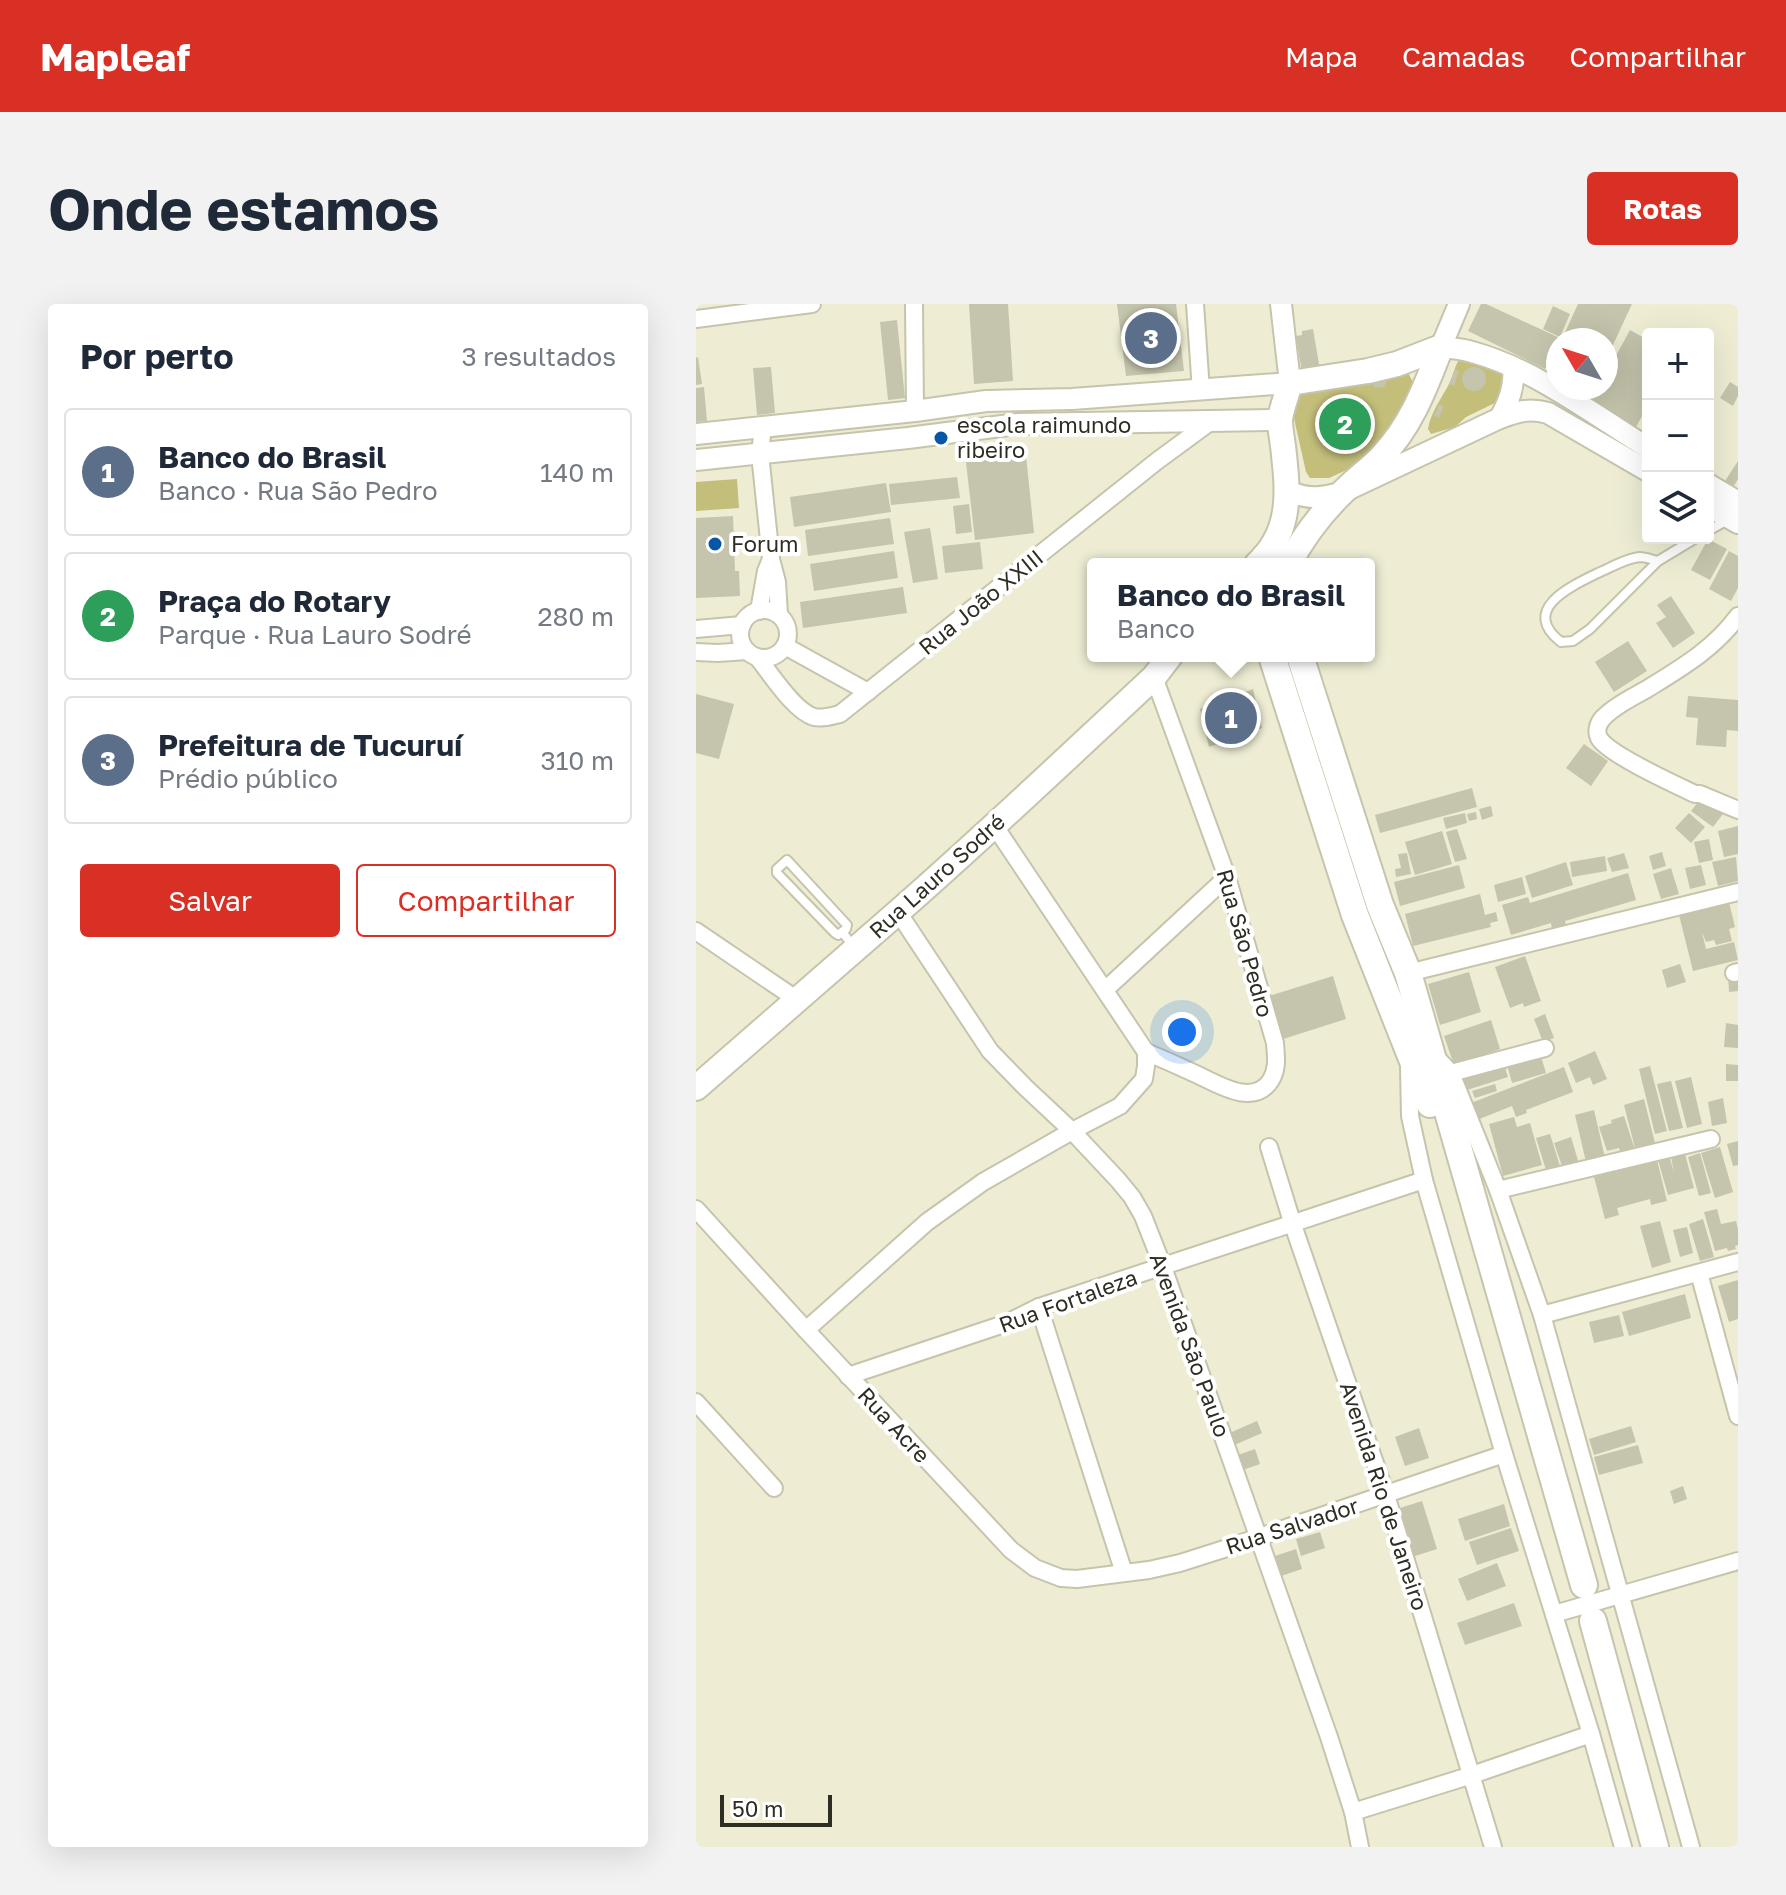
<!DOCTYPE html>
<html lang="pt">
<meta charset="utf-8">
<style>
:root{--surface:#fff;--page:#f2f2f3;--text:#1f2937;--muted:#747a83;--line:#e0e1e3;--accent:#d93025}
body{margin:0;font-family:"Golos Text",sans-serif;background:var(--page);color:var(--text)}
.controls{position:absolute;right:24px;top:24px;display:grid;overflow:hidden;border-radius:8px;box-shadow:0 8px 32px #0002}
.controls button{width:72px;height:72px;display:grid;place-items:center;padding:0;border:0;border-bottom:2px solid var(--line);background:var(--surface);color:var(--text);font:40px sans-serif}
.compass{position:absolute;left:850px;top:24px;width:72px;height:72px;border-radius:50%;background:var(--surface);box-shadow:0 8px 32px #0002;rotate:309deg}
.scale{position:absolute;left:24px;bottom:20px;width:112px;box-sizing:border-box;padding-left:8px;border:4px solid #2d2d23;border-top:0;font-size:22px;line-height:28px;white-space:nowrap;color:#2d2d23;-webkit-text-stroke:6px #fff;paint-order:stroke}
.you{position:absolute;left:486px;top:728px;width:28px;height:28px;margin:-20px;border:6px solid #fff;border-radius:50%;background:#1a73e8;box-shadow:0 0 0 12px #1a73e833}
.badge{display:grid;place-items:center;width:52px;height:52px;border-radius:50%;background:var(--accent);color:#fff;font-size:26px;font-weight:700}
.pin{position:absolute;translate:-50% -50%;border:4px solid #fff;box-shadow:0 2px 8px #0006}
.popup{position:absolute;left:391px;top:254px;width:288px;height:104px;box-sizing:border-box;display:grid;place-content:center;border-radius:8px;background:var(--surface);filter:drop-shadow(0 2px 6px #0005);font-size:26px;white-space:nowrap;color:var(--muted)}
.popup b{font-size:30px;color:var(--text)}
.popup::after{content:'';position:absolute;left:50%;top:100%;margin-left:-16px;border:16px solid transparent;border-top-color:var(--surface)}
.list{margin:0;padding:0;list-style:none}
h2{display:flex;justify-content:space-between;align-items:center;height:104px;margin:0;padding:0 32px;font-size:34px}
h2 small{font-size:26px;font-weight:400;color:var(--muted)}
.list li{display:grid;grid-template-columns:52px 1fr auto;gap:24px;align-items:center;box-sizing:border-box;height:128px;margin:0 16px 16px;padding:0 16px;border:2px solid var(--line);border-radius:8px}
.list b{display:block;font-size:30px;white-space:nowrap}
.list p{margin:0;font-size:26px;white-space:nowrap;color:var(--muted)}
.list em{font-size:26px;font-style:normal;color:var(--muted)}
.actions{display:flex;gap:16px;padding:24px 32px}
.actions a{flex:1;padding:18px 0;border:2px solid var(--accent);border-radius:8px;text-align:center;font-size:28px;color:var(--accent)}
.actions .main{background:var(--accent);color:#fff}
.icon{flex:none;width:44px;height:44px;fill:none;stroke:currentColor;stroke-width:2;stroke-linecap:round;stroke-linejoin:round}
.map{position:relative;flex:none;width:1042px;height:1543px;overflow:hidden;border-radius:8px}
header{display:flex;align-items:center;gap:48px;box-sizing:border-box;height:112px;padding:0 40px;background:var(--accent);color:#fff}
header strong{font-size:38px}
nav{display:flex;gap:44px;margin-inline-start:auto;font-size:28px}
.intro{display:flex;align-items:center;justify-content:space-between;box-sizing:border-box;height:192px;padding:0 48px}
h1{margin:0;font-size:56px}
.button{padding:20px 36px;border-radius:8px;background:var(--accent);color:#fff;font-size:28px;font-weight:700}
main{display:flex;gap:48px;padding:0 48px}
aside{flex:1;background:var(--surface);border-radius:8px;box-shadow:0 8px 32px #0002}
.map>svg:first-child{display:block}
</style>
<header>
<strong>Mapleaf</strong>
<nav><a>Mapa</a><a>Camadas</a><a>Compartilhar</a></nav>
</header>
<div class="intro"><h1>Onde estamos</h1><a class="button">Rotas</a></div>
<main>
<aside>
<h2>Por perto<small>3 resultados</small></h2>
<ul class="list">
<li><span class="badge" style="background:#5c6f8a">1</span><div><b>Banco do Brasil</b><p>Banco · Rua São Pedro</p></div><em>140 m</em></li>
<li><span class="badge" style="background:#2e9e5b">2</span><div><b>Praça do Rotary</b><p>Parque · Rua Lauro Sodré</p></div><em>280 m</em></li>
<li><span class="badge" style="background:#5c6f8a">3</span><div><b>Prefeitura de Tucuruí</b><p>Prédio público</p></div><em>310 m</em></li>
</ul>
<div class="actions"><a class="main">Salvar</a><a>Compartilhar</a></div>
</aside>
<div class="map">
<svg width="1042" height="1543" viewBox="0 0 1042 1543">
<rect width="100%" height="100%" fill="#eeedd4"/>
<g fill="#c3be7a">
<path d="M764,54L810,67L807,95L770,113L759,123L735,130L732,125C735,107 746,94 754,78C758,69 759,61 764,54Z"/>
<path d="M706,66L712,69L717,78L689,142L677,154L633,174H614L610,168L597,110L598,88Z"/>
<path d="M41,175L43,204L0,207V178Z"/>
</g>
<circle fill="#9d9750" cx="643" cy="120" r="12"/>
<g fill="#c5c4ac">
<path d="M273,0H312L317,77L278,80Z"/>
<path d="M421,0H480L488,67L430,72Z"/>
<path d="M785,0H790L866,35L882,0H936L910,56V36H862L849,65L772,27Z"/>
<path d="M857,2L874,10L864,33L847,25Z"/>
<path d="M201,16L209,94L192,96L184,18Z"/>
<path d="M617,25L624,66L606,69L600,32L606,31V27Z"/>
<path d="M934,26L952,36V101L940,123L894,99L903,84H910V70Z"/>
<path d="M862,42V80L847,74Z"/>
<path d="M2,53L6,80L0,81V54Z"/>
<path d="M75,63L79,109L61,111L57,64Z"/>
<circle cx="778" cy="75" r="12"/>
<path d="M759,65L763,67L758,82L753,80Z"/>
<path d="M689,72L691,77L688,83L679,84L676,78Z"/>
<path d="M1034,78L1042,83V92L1037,102L1024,94Z"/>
<path d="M8,83L11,117L0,118V84Z"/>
<path d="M870,84H897L892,94Z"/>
<path d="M743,100L748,102L743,114L738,112Z"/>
<path d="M329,142L338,229L279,236L269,150Z"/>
<path d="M1042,157V175L1038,182L1029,177Z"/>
<path d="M261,173L264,194L195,201L193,180Z"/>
<path d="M190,179L195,208L98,223L94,193Z"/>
<path d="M273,200L276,228L260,230L257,202Z"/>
<path d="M37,212L39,267H43L44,292L0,294V214Z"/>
<path d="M194,214L198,240L112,252L109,226Z"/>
<path d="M234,224L242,275L217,279L208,228Z"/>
<path d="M1012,235L1031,245L1014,276L995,266Z"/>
<path d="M284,238L287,265L249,269L246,242Z"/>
<path d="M198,247L202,274L118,287L114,260Z"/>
<path d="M1033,247L1042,252V284L1035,297L1013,285Z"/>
<path d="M207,283L211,309L107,324L104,298Z"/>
<path d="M975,292L999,329L977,344L960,319L970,313L961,301Z"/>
<path d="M932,337L951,367L918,388L899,358Z"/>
<path d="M557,385L566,424L513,443L504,405Z"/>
<path d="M0,390L38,400L23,455L0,449Z"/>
<path d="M992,392L1042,396V427L1031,426L1030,443L1000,441L1002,414L990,413Z"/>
<path d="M888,440L912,457L895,482L870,464Z"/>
<path d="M776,484L781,503L684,529L679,511Z"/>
<path d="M1006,493L1027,510L1017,523L995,507Z"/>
<path d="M795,502L797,512L786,516L783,505Z"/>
<path d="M780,508L781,515L773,517L771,510Z"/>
<path d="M769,509L771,519L750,525L747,514Z"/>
<path d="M993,509L1009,523L995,539L979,524Z"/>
<path d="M1042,522V550L1028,553L1022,527Z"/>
<path d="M761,525L771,555L759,558L750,528Z"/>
<path d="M746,527L756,560L719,571L709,538Z"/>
<path d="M1013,535L1017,556L1003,559L998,538Z"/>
<path d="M966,548L970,562L957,566L953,552Z"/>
<path d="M711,549L715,570L700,573L699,565L705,564L702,550Z"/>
<path d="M928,549L933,564L916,568L911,554Z"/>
<path d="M909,552L911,567L876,573L874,558Z"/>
<path d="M1040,553L1042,577L1022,582L1016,558Z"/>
<path d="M870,558L877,581L836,594L829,572Z"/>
<path d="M763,561L769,584L704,602L698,578Z"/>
<path d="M1005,561L1010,581L994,585L989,564Z"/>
<path d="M975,564L983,590L965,595L957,570Z"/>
<path d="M932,569L940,596L869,617L870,621L856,625L855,619L815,631L806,601L832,593L834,599Z"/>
<path d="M826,573L830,590L802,598L798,581Z"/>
<path d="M784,590L789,611L800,608L802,617L794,619L795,623L717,642L709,610Z"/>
<path d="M1033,598L1039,623L1033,625L1036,637L1020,641L1018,636L1010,638L1006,628L1010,645L1038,638L1042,656L997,667L983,611Z"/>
<path d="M829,652L845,697L828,703L827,699L814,704L799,663Z"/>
<path d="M984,660L990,678L971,684L966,666Z"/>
<path d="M773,668L785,708L744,721L732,680Z"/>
<path d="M1042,669V687L1033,688L1032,670Z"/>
<path d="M637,672L650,715L581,737L567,694Z"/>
<path d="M849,710L858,734L847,738L838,715Z"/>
<path d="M795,716L804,745L758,761L748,732Z"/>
<path d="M1030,719L1042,721V744L1028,743Z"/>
<path d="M843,746L850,769L816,779L810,757Z"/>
<path d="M899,747L911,775L897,781L894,773L880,779L872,759Z"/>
<path d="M807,758L812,773L771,786L766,771Z"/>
<path d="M1030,760L1042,761V777H1030Z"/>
<path d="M954,762L971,827L959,830L943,765Z"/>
<path d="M868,763L877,788L830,806L831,809L820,813L816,802L781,816L775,799Z"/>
<path d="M995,773L1006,820L991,824L979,777Z"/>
<path d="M975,777L987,824L973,827L961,780Z"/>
<path d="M799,780L801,787L779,794L776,787Z"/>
<path d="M1027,794L1031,819L1016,822L1012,798Z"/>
<path d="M948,795L960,843L940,848L928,801Z"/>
<path d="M898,806L910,858L891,862L879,811Z"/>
<path d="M928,812L939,846L925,850L923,844L911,847L903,823L916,819L915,816Z"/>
<path d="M818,813L821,823L834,819L846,861L807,872L793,820Z"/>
<path d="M854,830L864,862L850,866L840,834Z"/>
<path d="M875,833L883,860L867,865L858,839Z"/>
<path d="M1042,837V861L1037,862L1031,840Z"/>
<path d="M1024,843L1037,888L1019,894L1005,849Z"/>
<path d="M1004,849L1015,889L1003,892L992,853Z"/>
<path d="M989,850L998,884L972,891L962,856L973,852L978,868L975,853Z"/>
<path d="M961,856L971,897L955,901L954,895L921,904L923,911L909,915L898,873Z"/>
<path d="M1021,905L1025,920L1040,917L1042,925V941L1039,942L1040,945L1032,947L1031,944L1019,947L1008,908Z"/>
<path d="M1007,915L1018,953L1004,957L993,920Z"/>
<path d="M964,917L975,958L956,964L944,922Z"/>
<path d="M991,923L997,949L984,953L977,926Z"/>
<path d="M1042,976V1015L1033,1018L1022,982Z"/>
<path d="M989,990L995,1014L933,1032L926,1008Z"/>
<path d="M923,1011L928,1032L898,1039L893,1018Z"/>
<path d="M561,1117L566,1129L536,1142L531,1130Z"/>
<path d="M935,1122L940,1138L898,1151L893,1135Z"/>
<path d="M723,1124L733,1154L709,1162L699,1133Z"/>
<path d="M942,1141L947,1159L903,1171L898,1153Z"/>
<path d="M559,1145L564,1160L544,1167L539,1152Z"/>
<path d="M987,1182L991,1195L978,1200L974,1187Z"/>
<path d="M726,1197L741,1245L716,1253L701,1205Z"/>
<path d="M808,1200L814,1222L769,1237L762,1215Z"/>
<path d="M815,1224L823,1247L781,1261L773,1238Z"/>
<path d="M624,1228L629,1244L605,1252L600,1235Z"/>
<path d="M600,1245L606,1265L585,1272L579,1252Z"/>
<path d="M801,1259L810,1282L771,1297L762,1275Z"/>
<path d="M818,1299L826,1322L769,1341L761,1319Z"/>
</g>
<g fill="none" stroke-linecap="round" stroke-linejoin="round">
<g stroke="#c6c4ac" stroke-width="12">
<g id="service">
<path d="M1012,227L1033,215"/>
<path d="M962,257C957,256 950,253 944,253C930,254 914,264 902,269C873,283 824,306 865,338L877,337L894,325L962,257L1000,234"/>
<path d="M146,628L150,625L151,621L91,556L81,565V569L139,629L142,631L146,628L159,644"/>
</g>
</g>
<g stroke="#c6c4ac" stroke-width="20">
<g id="minor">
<path d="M218,0L219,107"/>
<path d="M499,0L505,87"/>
<path d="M0,15L116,0"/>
<path d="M67,122L64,150L75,255L81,278L83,311"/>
<circle cx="68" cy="330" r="24"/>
<path d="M63,307L70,267L75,255"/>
<path d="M1042,312C1018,345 985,364 951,385C937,393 920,401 909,412C903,417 899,426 903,434C912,450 980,481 999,490H1004L1042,506"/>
<path d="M0,325L46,321"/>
<path d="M89,342L172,388"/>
<path d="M0,348L22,349L51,347"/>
<path d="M61,353C75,370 98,407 118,413C127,415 135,412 144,410L461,157L514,118"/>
<path d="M202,608L294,747L329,783L376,827L422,876L436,893L447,912L467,963L633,1433L657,1508L664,1543"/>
<path d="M0,627L100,695"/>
<path d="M712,669L1042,588"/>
<path d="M1038,669L1042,668"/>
<path d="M409,686L531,573"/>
<path d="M450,748C467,755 485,763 502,771C523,781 558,803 575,776C582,764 580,753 579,739L531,573L458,373"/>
<path d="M739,752L755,769L802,886L846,1011L995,1543"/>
<path d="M713,763L714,812L728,876L808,1150L895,1430L927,1543"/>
<path d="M755,769L849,744"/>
<path d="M573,843L597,921L690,1191L797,1543"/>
<path d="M802,886L1015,835"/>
<path d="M0,905L110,1026L315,1246L339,1264L365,1274L381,1275L453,1266L484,1259L528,1245L808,1150"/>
<path d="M1003,969L1042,1112"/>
<path d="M343,1003L428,1269"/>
<path d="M846,1011L1042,958"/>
<path d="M110,1026L231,918L287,878L376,827L424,802L448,775L450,762V748L298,521"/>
<path d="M152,1072L311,1019L343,1003L728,876"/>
<path d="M0,1098L78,1184"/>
<path d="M858,1310L1042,1257"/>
<path d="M657,1508L776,1471L895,1430"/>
</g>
</g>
<g stroke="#c6c4ac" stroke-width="24">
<g id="tertiary">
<path d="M763,0L745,43C756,44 767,45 776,48C839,65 897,110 952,144"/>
<path d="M804,114C813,97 819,82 817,63"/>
<path d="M0,130L219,107L290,97L376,95L594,79L585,0"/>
<path d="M0,156L212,134L322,120L584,116"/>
<path d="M1012,180L1042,198"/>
<path d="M592,187C612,196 626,194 647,188L804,114C822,107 834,104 852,109L952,167"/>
<path d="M1012,202L1042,219"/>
</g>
</g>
<g stroke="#c6c4ac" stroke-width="28">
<g id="secondary">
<path d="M561,260C597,227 592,186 587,142C586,134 584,125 584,116C585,105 591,91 594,79L672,67L701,60L745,43"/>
<path d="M593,260C607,233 627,207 649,186C661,174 675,164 686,152C716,121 730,81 745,43"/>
<path d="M0,784C67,725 135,667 202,608C289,532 373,452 458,373L474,352"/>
</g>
</g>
<g stroke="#c6c4ac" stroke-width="30">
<g id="primary">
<path d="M569,253L572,260"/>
<path d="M576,352L659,611L734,800"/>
<path d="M604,352L684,601L712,669L888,1281"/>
<path d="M897,1317L959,1543"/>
</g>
</g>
<use href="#service" stroke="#fff" stroke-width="8"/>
<use href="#minor" stroke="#fff" stroke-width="16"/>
<use href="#tertiary" stroke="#fff" stroke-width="20"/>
<use href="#secondary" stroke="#fff" stroke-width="24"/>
<use href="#primary" stroke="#fff" stroke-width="26"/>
</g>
<g fill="#0857a6" stroke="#fff" stroke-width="3">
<circle cx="245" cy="134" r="8"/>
<circle cx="19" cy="240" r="8"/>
</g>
<g text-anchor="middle" stroke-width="8" stroke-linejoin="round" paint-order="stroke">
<g font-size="22" fill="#2d2d23" stroke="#fff" text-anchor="start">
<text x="261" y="129">escola raimundo<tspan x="261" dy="25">ribeiro</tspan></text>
<text x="35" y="248">Forum</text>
</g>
<g font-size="22" fill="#2d2d23" stroke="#fff">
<text transform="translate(285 298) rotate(-39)" y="8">Rua João XXIII</text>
<text transform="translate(241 572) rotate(-42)" y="8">Rua Lauro Sodré</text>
<text transform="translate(549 639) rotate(74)" y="8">Rua São Pedro</text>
<text transform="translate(372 997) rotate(-20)" y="8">Rua Fortaleza</text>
<text transform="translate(494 1041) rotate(70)" y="8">Avenida São Paulo</text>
<text transform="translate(198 1121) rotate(47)" y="8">Rua Acre</text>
<text transform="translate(688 1192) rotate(72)" y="8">Avenida Rio de Janeiro</text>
<text transform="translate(596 1222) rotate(-18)" y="8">Rua Salvador</text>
</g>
</g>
</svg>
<div class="controls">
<button>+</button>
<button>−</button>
<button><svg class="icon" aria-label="layers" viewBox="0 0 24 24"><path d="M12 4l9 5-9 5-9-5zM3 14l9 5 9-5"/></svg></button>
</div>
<svg class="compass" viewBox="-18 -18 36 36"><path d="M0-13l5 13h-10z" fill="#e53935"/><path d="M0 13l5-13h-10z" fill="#747a83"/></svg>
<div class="scale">50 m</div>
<div class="you"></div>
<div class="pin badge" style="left:535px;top:414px;background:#5c6f8a">1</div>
<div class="popup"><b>Banco do Brasil</b>Banco</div>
<div class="pin badge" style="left:649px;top:120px;background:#2e9e5b">2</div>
<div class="pin badge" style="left:455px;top:34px;background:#5c6f8a">3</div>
</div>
</main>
